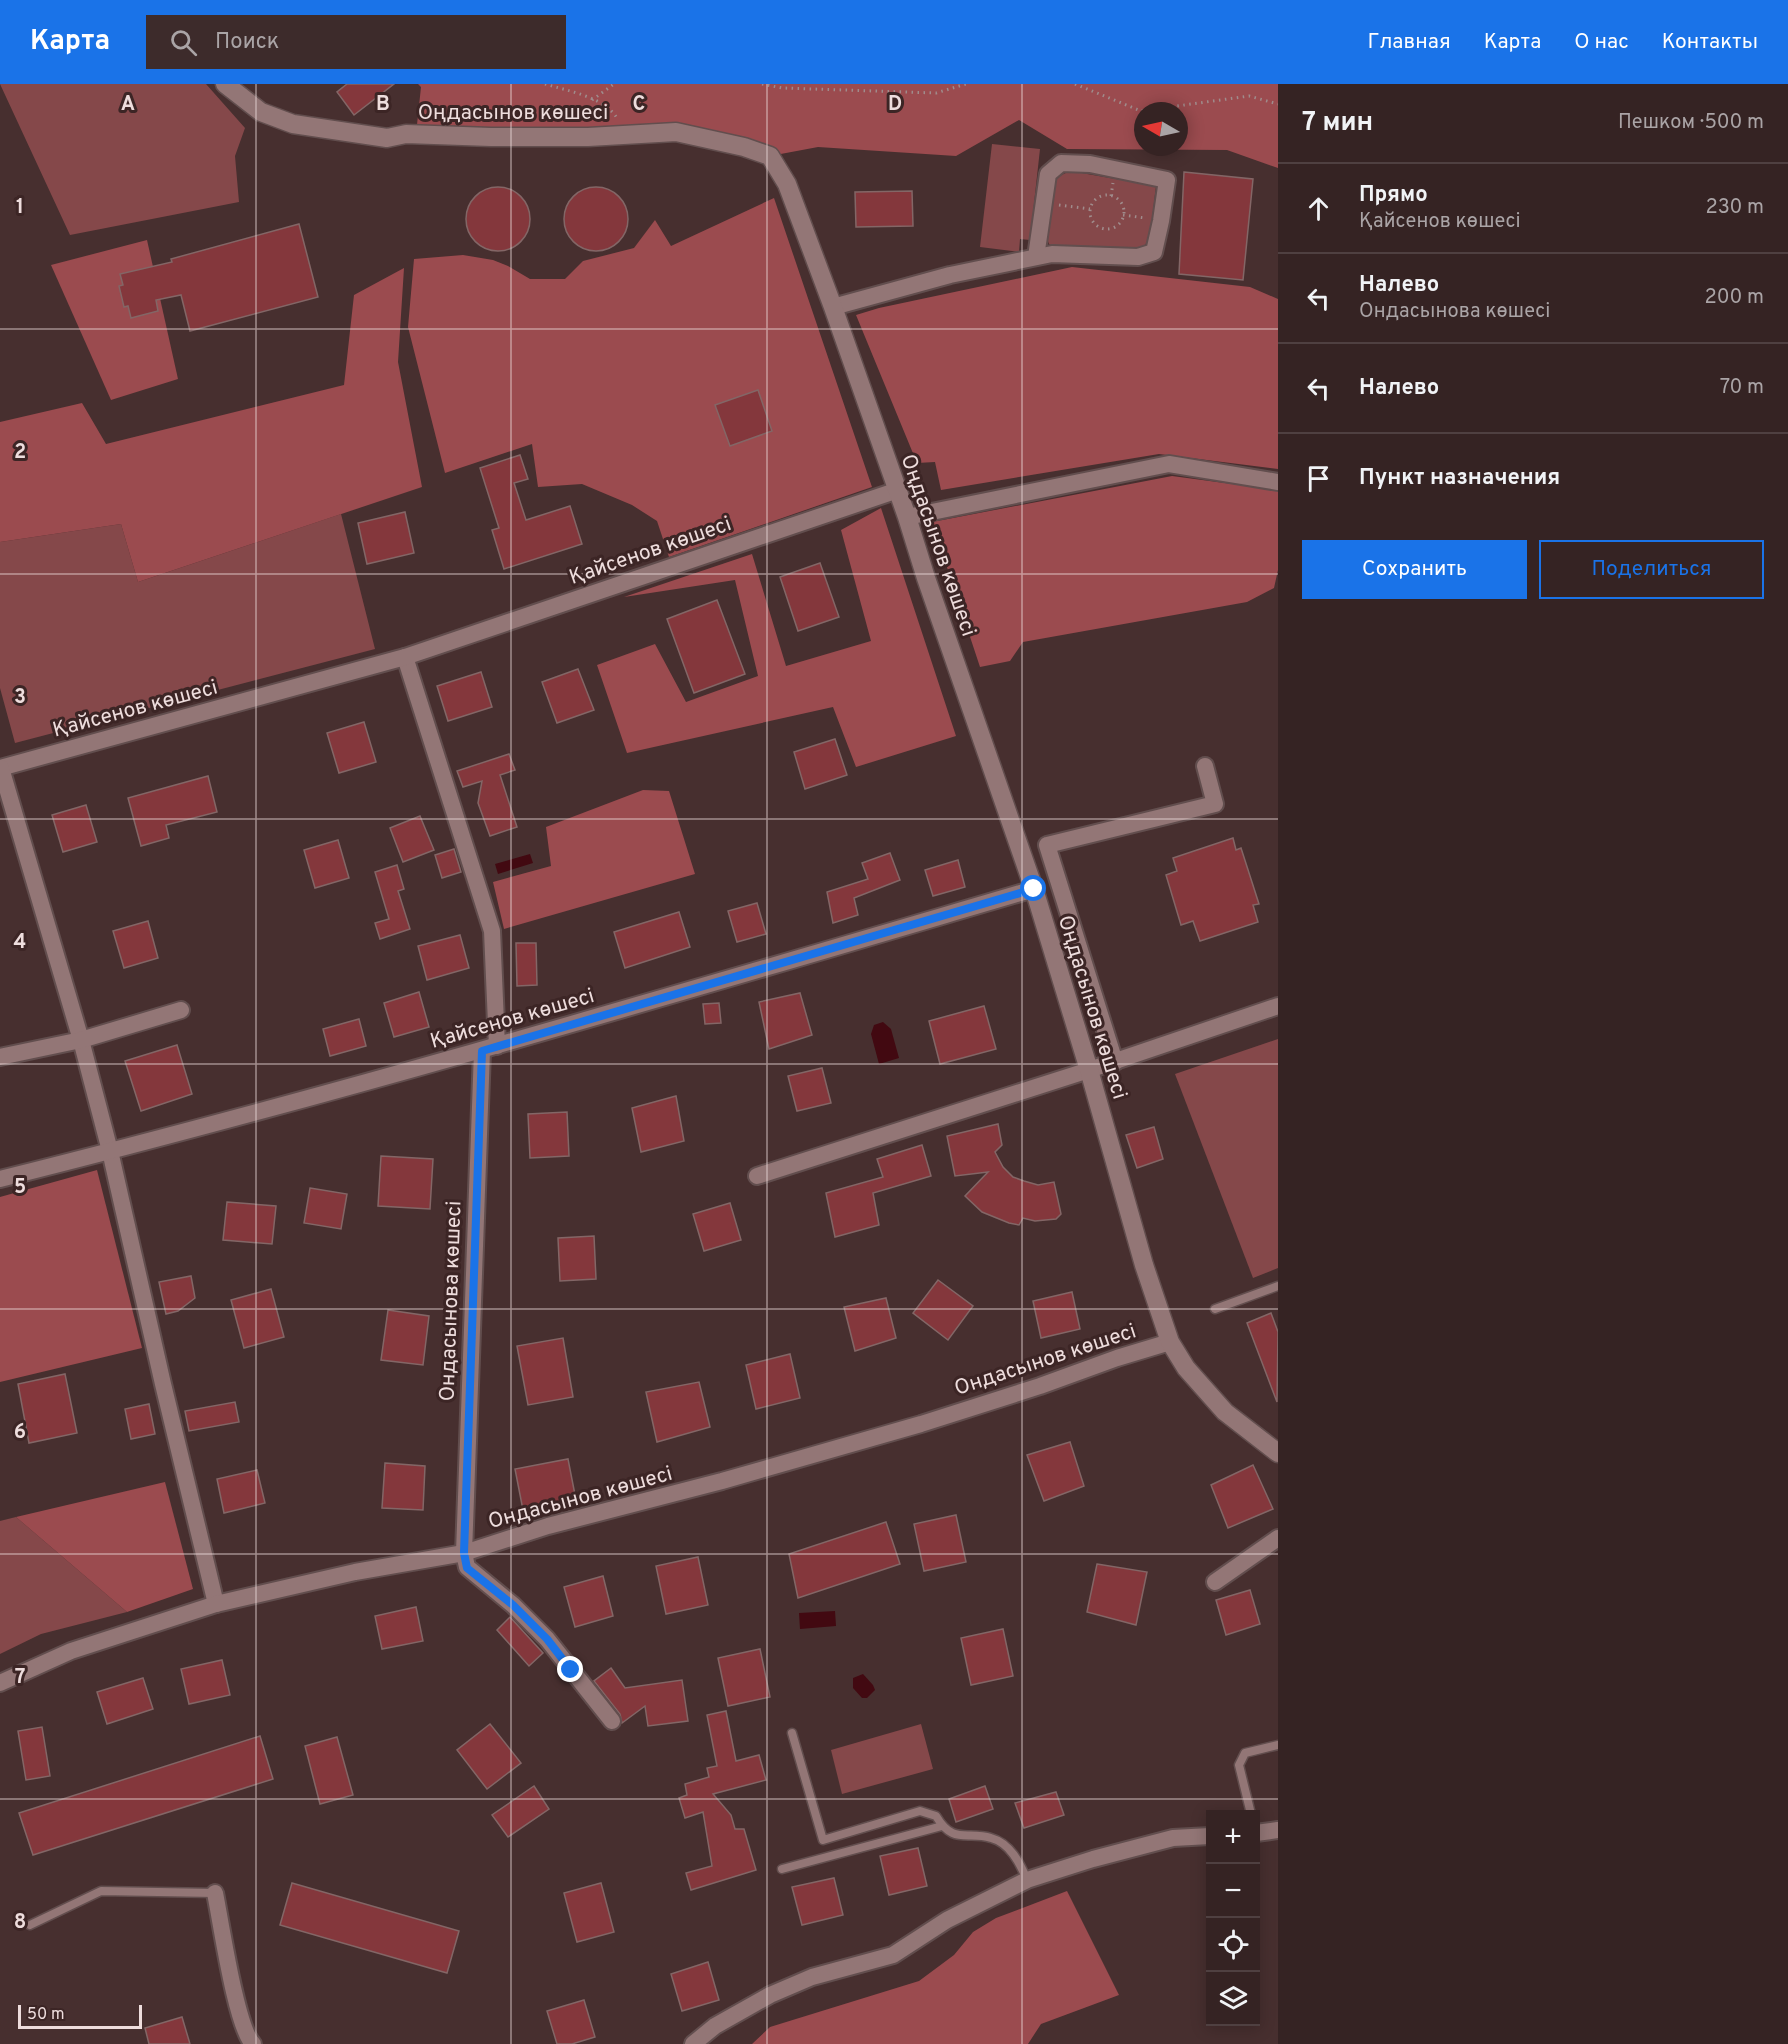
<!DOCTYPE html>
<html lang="ru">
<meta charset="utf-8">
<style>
:root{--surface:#352323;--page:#3d2b2b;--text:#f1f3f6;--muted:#aaa4a6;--line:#4f4041;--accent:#1a73e8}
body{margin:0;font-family:Overpass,sans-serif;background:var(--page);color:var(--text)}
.controls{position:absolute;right:18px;bottom:18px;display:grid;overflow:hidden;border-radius:0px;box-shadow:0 3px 15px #0003}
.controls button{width:54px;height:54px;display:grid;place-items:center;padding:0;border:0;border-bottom:2px solid var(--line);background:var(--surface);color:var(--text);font:30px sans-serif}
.compass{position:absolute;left:1134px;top:18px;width:54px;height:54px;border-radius:50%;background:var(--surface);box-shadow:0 3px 15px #0003;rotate:279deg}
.scale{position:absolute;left:18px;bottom:15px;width:124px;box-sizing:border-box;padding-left:6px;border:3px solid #edd;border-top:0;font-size:16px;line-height:21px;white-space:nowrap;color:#edd;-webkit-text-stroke:4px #3c2525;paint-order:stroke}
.stop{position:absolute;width:18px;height:18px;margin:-14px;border:4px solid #1a73e8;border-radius:50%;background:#fff}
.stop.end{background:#1a73e8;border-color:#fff;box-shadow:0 2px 6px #0008}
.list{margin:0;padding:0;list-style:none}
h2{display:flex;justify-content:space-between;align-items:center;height:78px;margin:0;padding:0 24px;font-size:26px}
h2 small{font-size:20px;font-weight:400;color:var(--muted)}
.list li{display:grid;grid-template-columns:39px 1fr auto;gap:18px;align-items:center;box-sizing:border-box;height:90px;padding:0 24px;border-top:2px solid var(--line)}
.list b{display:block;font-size:22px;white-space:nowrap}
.list p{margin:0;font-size:20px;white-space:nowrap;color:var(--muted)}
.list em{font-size:20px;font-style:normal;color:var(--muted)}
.actions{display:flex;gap:12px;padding:18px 24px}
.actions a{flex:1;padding:14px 0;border:2px solid var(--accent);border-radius:0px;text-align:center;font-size:21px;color:var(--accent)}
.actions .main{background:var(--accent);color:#fff}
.icon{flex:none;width:33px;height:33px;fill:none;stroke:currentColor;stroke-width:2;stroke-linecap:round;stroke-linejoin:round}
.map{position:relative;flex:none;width:1278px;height:1960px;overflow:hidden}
header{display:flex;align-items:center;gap:36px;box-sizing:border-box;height:84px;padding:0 30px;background:var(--accent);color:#fff}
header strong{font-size:28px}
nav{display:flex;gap:33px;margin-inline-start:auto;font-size:21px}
.search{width:420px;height:54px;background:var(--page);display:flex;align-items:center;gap:15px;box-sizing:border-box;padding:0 21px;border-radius:0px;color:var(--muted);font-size:22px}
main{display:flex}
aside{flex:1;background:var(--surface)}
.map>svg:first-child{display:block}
</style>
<header>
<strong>Карта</strong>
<div class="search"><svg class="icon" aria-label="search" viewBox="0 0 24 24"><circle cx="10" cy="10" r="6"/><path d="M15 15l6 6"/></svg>Поиск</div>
<nav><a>Главная</a><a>Карта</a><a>О нас</a><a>Контакты</a></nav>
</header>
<main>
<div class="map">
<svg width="1278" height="1960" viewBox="0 0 1278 1960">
<rect width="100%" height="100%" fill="#472f2f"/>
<g fill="#85484a">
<path d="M0,0H206L245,44L235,72L239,118L70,151Z"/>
<path d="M992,60L1040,65L1030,156L1020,155L1019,168L980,163Z"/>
<path d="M1070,87L1156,102L1150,152L1144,163L1116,165L1065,161L1056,165L1049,160L1046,152L1053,95Z"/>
<path d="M341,430L375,565L15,659L0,604V458L121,440L138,498Z"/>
<path d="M1278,955V1184L1253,1194L1175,990Z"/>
<path d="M16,1433L127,1528L41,1550L0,1570V1437Z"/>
<path d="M921,1640L933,1685L842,1710L831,1666Z"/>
</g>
<g fill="#9b4b4f" fill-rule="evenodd">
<path d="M418,0H1278V84L1227,66L1067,65L1019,36L956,72L818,63L770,72L675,48L416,50L421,3ZM1143,27H1179V63H1143Z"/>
<path d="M774,114L872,403L669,473L657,437L632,421L582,400L538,403L532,360L445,389L408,243L414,175L463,171L493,176L508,182L530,195H565L583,177L634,164L655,136L671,162Z"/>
<path d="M147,156L178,295L111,316L51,181Z"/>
<path d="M1072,183L1250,203L1278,215V385L1159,370L941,406L935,378L917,379L856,231L879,224Z"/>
<path d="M404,184L398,278L422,403L138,498L121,440L0,458V338L82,319L106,360L344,301L354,211Z"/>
<path d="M1172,392L1278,406V486L1274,504L1247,518L1023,558L1010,577L980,583L932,438Z"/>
<path d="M881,424L956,652L856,683L833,623L627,669L597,581L655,560L686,618L758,592L735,496L624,513L752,470L786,582L871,557L841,446Z"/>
<path d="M643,706L669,707L695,790L504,845L493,798L551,782L546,743Z"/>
<path d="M97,1086L142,1264L0,1298V1113Z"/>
<path d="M165,1398L193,1505L127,1528L16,1433Z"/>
<path d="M1067,1807L1119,1911L1041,1940L1028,1960H752L770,1943L919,1897L954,1871L973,1848L996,1834Z"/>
</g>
<g fill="#420911">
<path d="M530,770L533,779L498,790L495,780Z"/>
<path d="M883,938L891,945L899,974L879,980L871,950L874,941Z"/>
<path d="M835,1527L836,1542L800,1545L799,1529Z"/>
<path d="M863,1590L873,1601L875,1606L867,1614H862L853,1604V1594Z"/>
</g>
<g fill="#84373c" stroke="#836666" stroke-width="1.5">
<path d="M347,0H394L354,31L337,8Z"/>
<path d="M1184,88L1253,95L1243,196L1179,190Z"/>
<circle cx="498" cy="135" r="32"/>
<circle cx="596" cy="135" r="32"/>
<path d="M912,107L913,142L856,143L855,108Z"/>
<path d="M299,140L318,213L190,247L181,211L156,216L158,227L131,234L128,222L124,223L119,202L123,201L120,190L172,178L171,175Z"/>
<path d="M758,306L772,347L730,362L715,321Z"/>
<path d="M520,371L528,395L514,399L526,436L570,422L582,460L504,485L492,446L499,444L480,384Z"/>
<path d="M405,428L414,469L367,480L358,439Z"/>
<path d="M820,479L839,533L798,547L780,493Z"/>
<path d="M717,516L745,590L694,609L667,535Z"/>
<path d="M578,585L594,626L557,639L542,598Z"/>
<path d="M481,588L492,623L448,637L437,602Z"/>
<path d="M364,638L376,678L339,689L327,649Z"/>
<path d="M835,655L847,691L805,705L794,668Z"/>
<path d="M509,670L515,686L500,691L517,743L490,752L478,719L482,697L463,703L457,687Z"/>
<path d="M208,692L217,728L166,741L169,754L141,762L128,714Z"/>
<path d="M86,721L97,758L63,768L52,731Z"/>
<path d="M420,732L434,766L403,778L390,744Z"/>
<path d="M1233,754L1236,766L1241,764L1259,820L1253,821L1258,838L1200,857L1193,837L1181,841L1166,791L1177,787L1173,774Z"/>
<path d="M338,756L349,794L315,804L304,766Z"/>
<path d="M454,765L461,788L442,794L435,771Z"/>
<path d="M890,769L900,796L854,814L858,831L833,839L827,808L868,795L862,779Z"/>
<path d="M958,776L965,803L933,812L925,786Z"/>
<path d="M397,781L404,805L398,807L410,845L380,855L375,839L389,835L375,788Z"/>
<path d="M757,819L766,850L737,858L728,827Z"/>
<path d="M679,828L690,863L625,884L614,848Z"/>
<path d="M148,837L158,874L124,884L113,847Z"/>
<path d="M460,851L469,884L427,896L418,862Z"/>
<path d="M516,859H536L537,901L517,902Z"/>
<path d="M419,908L429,943L394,953L384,919Z"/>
<path d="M800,909L812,951L769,965L759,918Z"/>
<path d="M719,919L721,939L705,940L703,920Z"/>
<path d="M984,922L996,965L940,980L929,937Z"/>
<path d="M359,935L366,962L330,972L323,945Z"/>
<path d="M177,961L192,1010L141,1027L125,977Z"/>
<path d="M822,984L831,1019L797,1027L788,992Z"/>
<path d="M676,1012L684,1057L641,1068L632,1024Z"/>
<path d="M567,1028L569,1072L530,1074L528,1030Z"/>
<path d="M998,1040L1002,1061L995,1068L1003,1083L1013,1093L1024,1097L1038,1101L1054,1098L1061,1130L1056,1135L1035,1137L1023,1134L1019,1141L1009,1139L982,1128L965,1112L988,1088L955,1092L947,1052Z"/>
<path d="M1154,1043L1163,1075L1137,1084L1126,1051Z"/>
<path d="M922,1061L931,1092L873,1109L879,1141L835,1153L826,1109L883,1093L877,1075Z"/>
<path d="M381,1072L433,1075L430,1125L378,1122Z"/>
<path d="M310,1104L347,1110L341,1145L304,1139Z"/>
<path d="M227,1118L276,1122L272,1160L223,1156Z"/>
<path d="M730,1119L741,1156L704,1167L693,1130Z"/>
<path d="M594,1152L596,1195L560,1197L558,1154Z"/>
<path d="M191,1192L195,1214L178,1227L166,1230L159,1198Z"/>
<path d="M938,1196L973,1222L948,1256L913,1229Z"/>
<path d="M271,1205L284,1253L244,1264L231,1216Z"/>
<path d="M1072,1208L1080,1245L1041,1254L1033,1217Z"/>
<path d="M886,1214L896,1254L855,1267L844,1223Z"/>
<path d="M388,1226L429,1232L423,1281L381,1276Z"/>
<path d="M1271,1229L1278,1248L1277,1318L1247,1239Z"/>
<path d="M563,1254L573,1313L528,1321L517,1262Z"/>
<path d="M790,1270L800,1314L756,1325L746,1281Z"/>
<path d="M65,1290L77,1349L29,1359L18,1300Z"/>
<path d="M699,1298L710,1343L657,1358L646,1308Z"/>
<path d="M235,1318L239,1338L189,1347L185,1327Z"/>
<path d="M149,1320L155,1350L131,1355L125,1325Z"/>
<path d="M1070,1358L1084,1402L1044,1417L1027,1371Z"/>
<path d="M568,1375L576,1416L523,1426L515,1385Z"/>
<path d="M385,1379L425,1382L423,1426L382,1424Z"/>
<path d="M1253,1381L1273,1425L1228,1444L1211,1401Z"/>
<path d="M257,1386L265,1419L224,1429L217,1395Z"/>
<path d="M956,1431L966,1478L924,1487L914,1440Z"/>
<path d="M886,1438L900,1480L798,1514L789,1470Z"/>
<path d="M698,1473L708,1521L666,1530L656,1482Z"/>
<path d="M1097,1480L1147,1488L1136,1541L1087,1528Z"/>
<path d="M603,1492L613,1532L575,1543L564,1503Z"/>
<path d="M1250,1506L1260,1540L1226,1551L1216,1516Z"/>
<path d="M416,1523L423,1557L382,1565L375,1532Z"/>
<path d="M510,1533L543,1569L529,1582L497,1546Z"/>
<path d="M1003,1545L1013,1592L971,1601L961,1554Z"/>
<path d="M760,1565L770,1613L728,1622L718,1574Z"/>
<path d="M222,1576L230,1611L189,1620L181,1585Z"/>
<path d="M611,1584L625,1604L682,1596L688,1637L648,1642L645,1622L622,1639L620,1630L594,1597Z"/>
<path d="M143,1594L153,1625L107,1640L97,1608Z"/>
<path d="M726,1627L736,1677L759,1671L766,1696L713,1710L731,1731L735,1745H744L756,1786L691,1806L686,1789L712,1782L703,1728L685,1734L679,1714L687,1711L685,1700L709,1693L707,1684L717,1682L707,1631Z"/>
<path d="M490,1640L521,1679L487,1705L457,1666Z"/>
<path d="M42,1643L50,1692L26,1696L18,1647Z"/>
<path d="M260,1652L273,1695L33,1771L19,1729Z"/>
<path d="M337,1653L353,1711L320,1720L305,1662Z"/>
<path d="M534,1702L549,1725L508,1753L492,1731Z"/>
<path d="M985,1702L993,1725L956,1738L949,1715Z"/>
<path d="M1056,1708L1064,1731L1024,1744L1015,1719Z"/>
<path d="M918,1764L927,1802L889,1811L880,1772Z"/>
<path d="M834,1794L843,1831L802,1841L792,1803Z"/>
<path d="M292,1799L459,1847L447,1889L280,1841Z"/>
<path d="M601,1799L614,1848L577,1858L564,1809Z"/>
<path d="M708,1878L719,1916L682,1927L671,1890Z"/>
<path d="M584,1916L595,1953L572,1960H557L547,1927Z"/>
<path d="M182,1933L190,1960H149L145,1944Z"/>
</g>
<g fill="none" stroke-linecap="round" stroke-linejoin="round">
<g stroke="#624e4e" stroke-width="11">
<g id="lane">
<path d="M1215,1225L1278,1202"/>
<path d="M792,1649L823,1756L920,1727L936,1732C954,1762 967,1746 991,1754C1010,1759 1020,1779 1027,1796"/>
<path d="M1251,1730L1239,1681L1245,1669L1278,1661"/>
<path d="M782,1785L942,1742"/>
<path d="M30,1841L101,1807L215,1809"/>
</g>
</g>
<g stroke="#624e4e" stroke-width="20">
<g id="street">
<path d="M833,223L950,191L1052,170L1138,173L1154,168L1161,137L1167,96L1090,80L1061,79L1048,90L1036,173"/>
<path d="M907,433L1169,380L1278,398"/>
<path d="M405,573L492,847L497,962"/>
<path d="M0,684L405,573L898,406"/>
<path d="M1,684L81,956L110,1067L163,1300L216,1520"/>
<path d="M482,967L464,1469L467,1483L513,1521L547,1555L612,1637"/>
<path d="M0,973L81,956L181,926"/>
<path d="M1115,978L1047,761L1215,720L1205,682"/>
<path d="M757,1092L1089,986L1278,922"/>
<path d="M0,1095C348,1008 690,906 1034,805"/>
<path d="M1215,1498L1278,1454"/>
<path d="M0,1599L71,1567L216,1520L355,1488L464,1469L548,1442L722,1397L921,1340L1040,1302L1117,1274L1170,1258"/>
<path d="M1256,1749L1278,1746"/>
<path d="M215,1809C221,1838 236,1943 253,1960"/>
<path d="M693,1960L715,1942L770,1911L812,1893L893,1871L947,1836L1027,1796L1093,1775L1173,1754L1210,1752"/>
</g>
</g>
<g stroke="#624e4e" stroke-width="21">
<path id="secondary" d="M225,0L261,28L293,40L387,54L406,50L491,53H588L676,48L744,63L770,72L787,100L833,223L907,433L926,494L1034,805L1089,986L1144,1181L1170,1258L1186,1284L1225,1328L1278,1369"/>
</g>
<g stroke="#a08c8c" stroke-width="3" stroke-dasharray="1.5 4.5" stroke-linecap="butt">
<path d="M545,0C568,7 604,13 617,34"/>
<path d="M762,0L782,4L936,9L966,0"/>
<path d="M1075,0L1141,27L1249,12L1278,20"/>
<path d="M592,16L614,0"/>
<circle cx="1107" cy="128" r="17"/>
<path d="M1111,112L1113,99"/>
<path d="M1059,121L1090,125"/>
<path d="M1123,131L1145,134"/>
</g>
<use href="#lane" stroke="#937676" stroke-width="8"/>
<use href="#street" stroke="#937676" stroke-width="16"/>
<use href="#secondary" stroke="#937676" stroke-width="18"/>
</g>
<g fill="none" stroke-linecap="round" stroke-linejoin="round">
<path stroke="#1a73e8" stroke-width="8" d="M571,1586L547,1555L513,1521L467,1484L464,1469L482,967L1034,805"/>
</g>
<path fill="none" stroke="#edd" stroke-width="1.5" stroke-opacity="0.55" d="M256,0V1960M511,0V1960M767,0V1960M1022,0V1960M0,245H1278M0,490H1278M0,735H1278M0,980H1278M0,1225H1278M0,1470H1278M0,1715H1278"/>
<g text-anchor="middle" stroke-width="6" stroke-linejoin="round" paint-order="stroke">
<g font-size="21" fill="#edd" stroke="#3c2525">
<text x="513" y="35">Оңдасынов көшесі</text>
<text transform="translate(939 461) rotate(71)" y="7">Оңдасынов көшесі</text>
<text transform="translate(650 466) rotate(-19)" y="7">Қайсенов көшесі</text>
<text transform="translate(135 624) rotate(-15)" y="7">Қайсенов көшесі</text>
<text transform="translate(1093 923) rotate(73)" y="7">Оңдасынов көшесі</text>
<text transform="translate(512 934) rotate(-16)" y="7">Қайсенов көшесі</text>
<text transform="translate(450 1217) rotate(-88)" y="7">Ондасынова көшесі</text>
<text transform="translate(1045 1275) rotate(-18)" y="7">Ондасынов көшесі</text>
<text transform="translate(580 1413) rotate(-15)" y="7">Ондасынов көшесі</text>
</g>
</g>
<g font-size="20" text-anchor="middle" font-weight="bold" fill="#edd" stroke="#3c2525" stroke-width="6" stroke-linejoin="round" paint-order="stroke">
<text x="128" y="26">A</text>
<text x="383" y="26">B</text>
<text x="639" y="26">C</text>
<text x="895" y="26">D</text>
<text x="20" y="129">1</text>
<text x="20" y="374">2</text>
<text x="20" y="619">3</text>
<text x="20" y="864">4</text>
<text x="20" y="1109">5</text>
<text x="20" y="1354">6</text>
<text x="20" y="1599">7</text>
<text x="20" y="1844">8</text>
</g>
</svg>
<div class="controls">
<button>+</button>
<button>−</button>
<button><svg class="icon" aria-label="locate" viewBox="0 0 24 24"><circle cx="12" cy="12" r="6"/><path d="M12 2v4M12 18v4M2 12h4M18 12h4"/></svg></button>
<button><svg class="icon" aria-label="layers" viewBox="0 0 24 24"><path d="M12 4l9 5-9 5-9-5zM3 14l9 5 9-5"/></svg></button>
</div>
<svg class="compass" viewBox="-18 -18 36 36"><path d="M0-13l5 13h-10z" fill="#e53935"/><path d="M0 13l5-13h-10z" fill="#aaa4a6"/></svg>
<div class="scale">50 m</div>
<div class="stop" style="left:1034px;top:805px"></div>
<div class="stop end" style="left:571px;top:1586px"></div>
</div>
<aside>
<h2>7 мин<small>Пешком · 500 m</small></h2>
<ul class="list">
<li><svg class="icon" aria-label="ahead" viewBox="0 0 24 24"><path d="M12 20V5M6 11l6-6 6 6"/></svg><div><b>Прямо</b><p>Қайсенов көшесі</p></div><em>230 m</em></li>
<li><svg class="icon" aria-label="left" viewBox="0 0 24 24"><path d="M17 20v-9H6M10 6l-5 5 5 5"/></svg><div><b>Налево</b><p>Ондасынова көшесі</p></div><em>200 m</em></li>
<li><svg class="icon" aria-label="left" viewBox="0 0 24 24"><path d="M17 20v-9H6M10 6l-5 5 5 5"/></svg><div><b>Налево</b></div><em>70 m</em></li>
<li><svg class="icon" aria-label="arrive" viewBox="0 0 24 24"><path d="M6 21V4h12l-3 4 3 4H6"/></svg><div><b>Пункт назначения</b></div></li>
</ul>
<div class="actions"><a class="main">Сохранить</a><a>Поделиться</a></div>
</aside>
</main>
